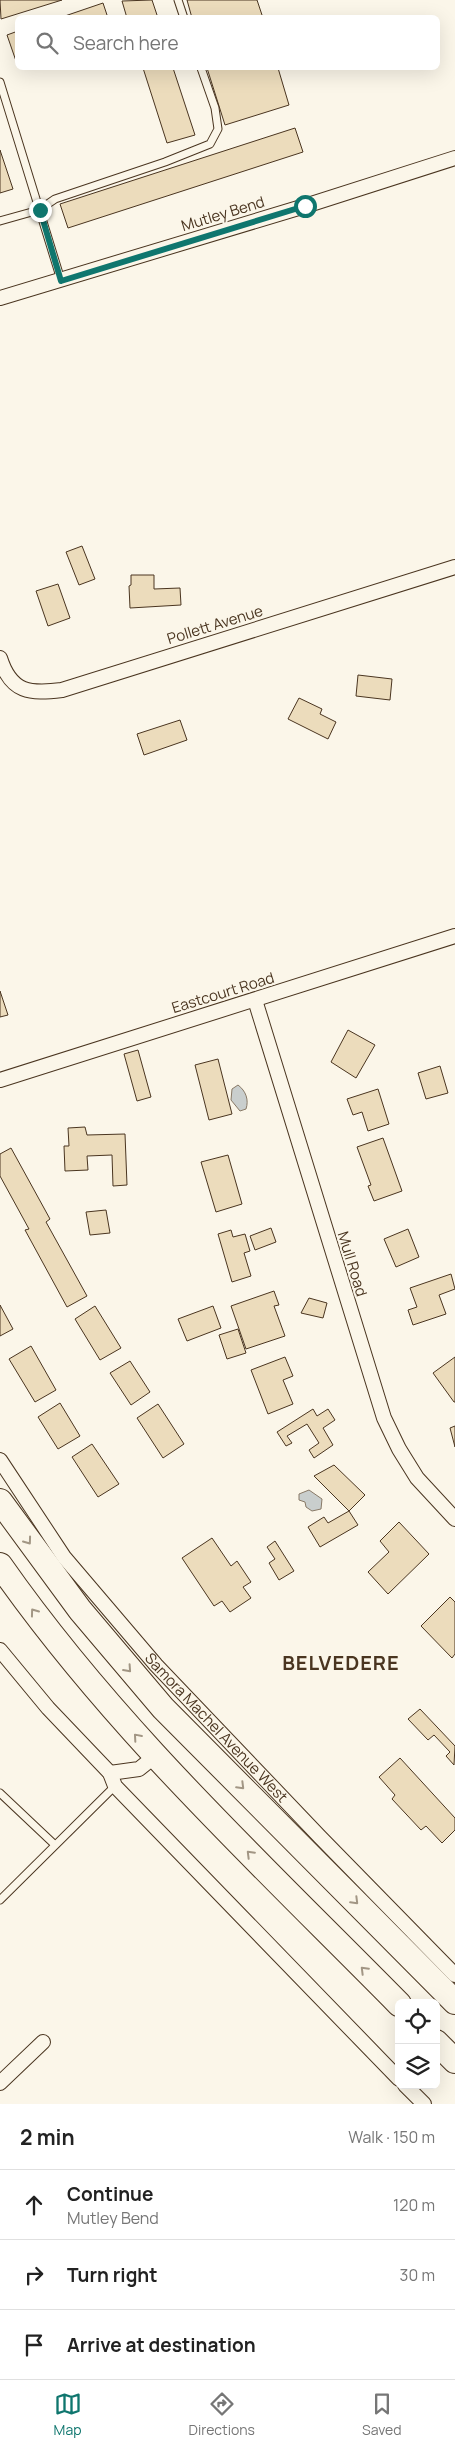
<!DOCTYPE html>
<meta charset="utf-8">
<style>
:root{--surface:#fff;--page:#f6f6f6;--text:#222;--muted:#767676;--line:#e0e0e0;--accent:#0f766e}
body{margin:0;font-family:Manrope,sans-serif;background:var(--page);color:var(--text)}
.controls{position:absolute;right:15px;bottom:15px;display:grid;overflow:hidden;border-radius:8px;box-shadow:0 5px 20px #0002}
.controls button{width:45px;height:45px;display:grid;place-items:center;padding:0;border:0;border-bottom:1px solid var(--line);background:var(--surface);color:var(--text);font:25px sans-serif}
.stop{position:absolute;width:15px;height:15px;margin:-11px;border:4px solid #0f766e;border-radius:50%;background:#fff}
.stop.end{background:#0f766e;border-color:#fff;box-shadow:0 1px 5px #0008}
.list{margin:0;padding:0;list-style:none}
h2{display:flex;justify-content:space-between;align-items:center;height:65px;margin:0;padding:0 20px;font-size:21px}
h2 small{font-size:16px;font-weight:400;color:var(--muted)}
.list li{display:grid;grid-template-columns:32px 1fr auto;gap:15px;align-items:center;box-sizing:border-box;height:70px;padding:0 20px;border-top:1px solid var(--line)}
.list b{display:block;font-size:19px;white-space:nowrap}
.list p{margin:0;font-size:16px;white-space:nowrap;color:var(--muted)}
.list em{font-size:16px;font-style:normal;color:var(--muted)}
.icon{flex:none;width:28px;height:28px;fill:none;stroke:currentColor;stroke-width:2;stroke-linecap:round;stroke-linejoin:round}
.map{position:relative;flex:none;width:455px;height:2104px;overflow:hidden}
.search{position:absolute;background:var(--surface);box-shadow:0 5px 20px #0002;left:15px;right:15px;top:15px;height:55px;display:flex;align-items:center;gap:12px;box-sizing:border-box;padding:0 18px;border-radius:8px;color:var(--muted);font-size:19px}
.sheet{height:275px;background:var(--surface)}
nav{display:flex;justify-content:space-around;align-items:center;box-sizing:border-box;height:70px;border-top:1px solid var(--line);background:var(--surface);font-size:14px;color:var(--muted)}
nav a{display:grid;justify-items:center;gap:2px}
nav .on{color:var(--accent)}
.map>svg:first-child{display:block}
</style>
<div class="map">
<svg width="455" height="2104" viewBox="0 0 455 2104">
<rect width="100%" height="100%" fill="#fbf6e9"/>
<g fill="#c9cecd" stroke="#887966">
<path d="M238,1085C246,1091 249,1100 246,1109L240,1111L231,1100L232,1089Z"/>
<path d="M309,1490L322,1499L321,1509L312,1511L306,1507L305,1502L299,1500V1494Z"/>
</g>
<g fill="#ecdcbc" stroke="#4a3520">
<path d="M0,0H62L1,19Z"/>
<path d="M152,0L158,18H127L122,1Z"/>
<path d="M187,0H257L263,18H192Z"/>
<path d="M103,3L108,18H59Z"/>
<path d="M18,31V60L16,61L7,35Z"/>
<path d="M143,68H173L195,135L167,143Z"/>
<path d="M207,68H278L289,105L225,125Z"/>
<path d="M295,128L303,152L68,228L60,204Z"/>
<path d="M0,150L13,189L0,193Z"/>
<path d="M82,546L95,579L79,585L66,552Z"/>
<path d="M131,575H154V589L180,588L181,605L130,608L129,586L131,585Z"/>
<path d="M58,584L70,618L48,626L36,591Z"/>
<path d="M358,675L392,679L390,700L356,696Z"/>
<path d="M299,698L322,709L320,714L336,722L328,739L288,719Z"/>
<path d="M180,720L187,740L144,755L137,734Z"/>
<path d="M0,991L8,1015L0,1017Z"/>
<path d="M348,1030L375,1045L356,1078L331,1062Z"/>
<path d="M138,1050L151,1097L137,1101L124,1054Z"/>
<path d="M218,1059L232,1114L209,1120L195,1065Z"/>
<path d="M440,1066L448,1093L426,1099L418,1073Z"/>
<path d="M378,1089L389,1124L368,1131L362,1112L353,1115L347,1099Z"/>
<path d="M85,1127L87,1135L125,1134L127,1185L113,1186L112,1155L87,1156L88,1170L65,1171L64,1146H69L68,1128Z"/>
<path d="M383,1138L402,1191L374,1201L368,1186L371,1185L357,1147Z"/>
<path d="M11,1148L50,1219L46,1222L87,1296L67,1307L25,1230L29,1229L0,1176V1154Z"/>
<path d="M228,1155L242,1204L216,1212L201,1162Z"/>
<path d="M106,1210L110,1233L90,1235L86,1212Z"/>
<path d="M271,1228L276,1242L255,1250L250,1236Z"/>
<path d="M408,1229L419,1257L396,1267L384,1239Z"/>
<path d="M231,1230L233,1237L245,1234L250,1251L244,1253L251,1276L232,1282L218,1234Z"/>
<path d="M451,1274L455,1289L439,1295L446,1314L413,1325L408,1310L417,1307L410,1288Z"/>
<path d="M274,1291L279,1305L274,1306L285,1336L246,1349L231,1306Z"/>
<path d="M309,1298L327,1303L323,1318L301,1313Z"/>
<path d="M0,1305L13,1329L0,1336Z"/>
<path d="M95,1306L121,1348L100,1360L75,1319Z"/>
<path d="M213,1306L221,1328L187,1341L178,1319Z"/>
<path d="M238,1329L246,1353L227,1359L219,1335Z"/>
<path d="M31,1346L56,1390L35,1402L9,1359Z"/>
<path d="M285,1357L293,1376L283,1380L293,1404L268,1414L251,1370Z"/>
<path d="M455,1357V1402H454L433,1373Z"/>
<path d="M130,1361L150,1392L131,1405L110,1373Z"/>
<path d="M60,1403L80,1436L58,1449L38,1417Z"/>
<path d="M158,1404L184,1444L163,1458L137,1418Z"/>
<path d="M313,1409L317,1416L328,1409L335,1420L323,1428L333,1445L314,1458L309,1450L319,1443L307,1424L287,1436L292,1443L286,1446L277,1432Z"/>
<path d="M455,1426V1447L450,1428Z"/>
<path d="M92,1444L119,1484L98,1497L72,1457Z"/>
<path d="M334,1465L365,1495L349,1511L314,1476Z"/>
<path d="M349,1511L358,1525L320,1547L308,1527L324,1517L328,1523Z"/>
<path d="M399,1522L429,1554L388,1594L368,1572L389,1552L380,1541Z"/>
<path d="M212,1538L231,1566L237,1561L251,1582L243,1587L251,1598L230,1612L222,1601L214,1606L182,1558Z"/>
<path d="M275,1541L294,1571L279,1580L269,1563L275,1559L267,1547Z"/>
<path d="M450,1597L455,1602V1654L452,1658L421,1626Z"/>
<path d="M420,1709L455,1746L454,1765L446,1756L450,1752L434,1735L428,1740L408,1719Z"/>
<path d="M400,1758L455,1818V1830L442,1843L426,1826L421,1830L392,1799L395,1795L379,1777Z"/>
</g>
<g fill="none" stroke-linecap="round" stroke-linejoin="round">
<g stroke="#4a3520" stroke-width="9">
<g id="lane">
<path d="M178,0L184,18"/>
<path d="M0,82L61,280"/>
<path d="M0,221L39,210L55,199L165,162L210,144L218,129L215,108L201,68"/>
<path d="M0,1793L54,1844"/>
<path d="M0,1900L115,1786"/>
</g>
</g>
<g stroke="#4a3520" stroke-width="16">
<g id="street">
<path d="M0,298L305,206L455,158"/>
<path d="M0,658C11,693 30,694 62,690L455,567"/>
<path d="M255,1000L384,1418L399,1449L417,1478L455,1519"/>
<path d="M0,1080L455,936"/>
<path id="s1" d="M0,1460L64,1557L156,1665L320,1837L455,1975"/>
<path d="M0,1650L48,1708L110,1773L115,1786L399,2079"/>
<path d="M110,1773L139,1769L154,1757"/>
<path d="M0,2083L43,2042"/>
<path d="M405,2085L424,2104"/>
</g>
</g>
<g stroke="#4a3520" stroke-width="26">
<g id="highway">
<path d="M0,1501L80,1610L163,1708L455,2002"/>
<path d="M0,1565C114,1728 260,1863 399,2004"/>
<path d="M436,2042L455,2061"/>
</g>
</g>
<use href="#lane" stroke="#fbf6e9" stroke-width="7"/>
<use href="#street" stroke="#fbf6e9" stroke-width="14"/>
<use href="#highway" stroke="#fbf6e9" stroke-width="24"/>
</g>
<defs><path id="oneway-chevron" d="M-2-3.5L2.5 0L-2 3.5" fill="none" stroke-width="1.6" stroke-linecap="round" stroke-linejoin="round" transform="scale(1.25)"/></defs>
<g stroke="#a29684">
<use href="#oneway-chevron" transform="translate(28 1541) rotate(54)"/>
<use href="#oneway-chevron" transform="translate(34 1612) rotate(-126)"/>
<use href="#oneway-chevron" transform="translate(128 1669) rotate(48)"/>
<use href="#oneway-chevron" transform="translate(137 1737) rotate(-131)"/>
<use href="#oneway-chevron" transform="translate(241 1786) rotate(45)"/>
<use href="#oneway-chevron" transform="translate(250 1854) rotate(-135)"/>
<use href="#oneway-chevron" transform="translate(355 1901) rotate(45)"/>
<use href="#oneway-chevron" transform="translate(364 1970) rotate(-135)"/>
</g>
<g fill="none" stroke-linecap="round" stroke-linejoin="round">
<path stroke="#0f766e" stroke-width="6" d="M40,210L61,281L305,206"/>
</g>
<g text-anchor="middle" stroke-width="4" stroke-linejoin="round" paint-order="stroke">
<g font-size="15" fill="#4a3520" stroke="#fbf6e9">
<text transform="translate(223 214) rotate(-17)" y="5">Mutley Bend</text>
<text transform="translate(215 625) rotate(-17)" y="5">Pollett Avenue</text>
<text transform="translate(223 993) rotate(-17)" y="5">Eastcourt Road</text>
<text transform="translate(352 1264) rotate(73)" y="5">Mull Road</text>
<text dy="5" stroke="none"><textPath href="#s1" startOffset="345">Samora Machel Avenue West</textPath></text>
</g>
<g font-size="20" font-weight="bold" letter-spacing="1" fill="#4a3520" stroke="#fbf6e9">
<text x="341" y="1670">BELVEDERE</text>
</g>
</g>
</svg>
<div class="controls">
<button><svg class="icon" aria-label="locate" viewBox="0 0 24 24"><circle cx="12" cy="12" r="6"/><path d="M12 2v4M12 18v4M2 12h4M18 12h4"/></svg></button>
<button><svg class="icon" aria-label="layers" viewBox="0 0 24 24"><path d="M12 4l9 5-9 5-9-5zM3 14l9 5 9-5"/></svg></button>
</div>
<div class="stop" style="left:305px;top:206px"></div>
<div class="stop end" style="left:40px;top:210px"></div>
<div class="search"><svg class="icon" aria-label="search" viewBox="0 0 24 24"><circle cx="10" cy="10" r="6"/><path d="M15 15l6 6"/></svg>Search here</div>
</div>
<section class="sheet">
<h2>2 min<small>Walk · 150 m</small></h2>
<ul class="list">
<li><svg class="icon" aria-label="ahead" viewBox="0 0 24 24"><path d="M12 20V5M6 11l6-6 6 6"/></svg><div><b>Continue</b><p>Mutley Bend</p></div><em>120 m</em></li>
<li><svg class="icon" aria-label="right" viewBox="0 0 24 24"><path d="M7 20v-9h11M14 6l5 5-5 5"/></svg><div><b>Turn right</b></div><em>30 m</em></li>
<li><svg class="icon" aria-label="arrive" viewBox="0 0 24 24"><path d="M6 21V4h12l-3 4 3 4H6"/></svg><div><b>Arrive at destination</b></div></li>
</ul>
</section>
<nav>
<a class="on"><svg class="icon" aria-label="map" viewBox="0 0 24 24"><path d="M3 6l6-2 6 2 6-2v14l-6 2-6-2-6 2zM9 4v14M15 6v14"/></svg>Map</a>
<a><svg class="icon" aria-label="directions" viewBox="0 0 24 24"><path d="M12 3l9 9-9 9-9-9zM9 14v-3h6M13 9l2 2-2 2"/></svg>Directions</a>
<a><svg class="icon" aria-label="saved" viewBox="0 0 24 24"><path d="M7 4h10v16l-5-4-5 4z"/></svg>Saved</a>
</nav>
